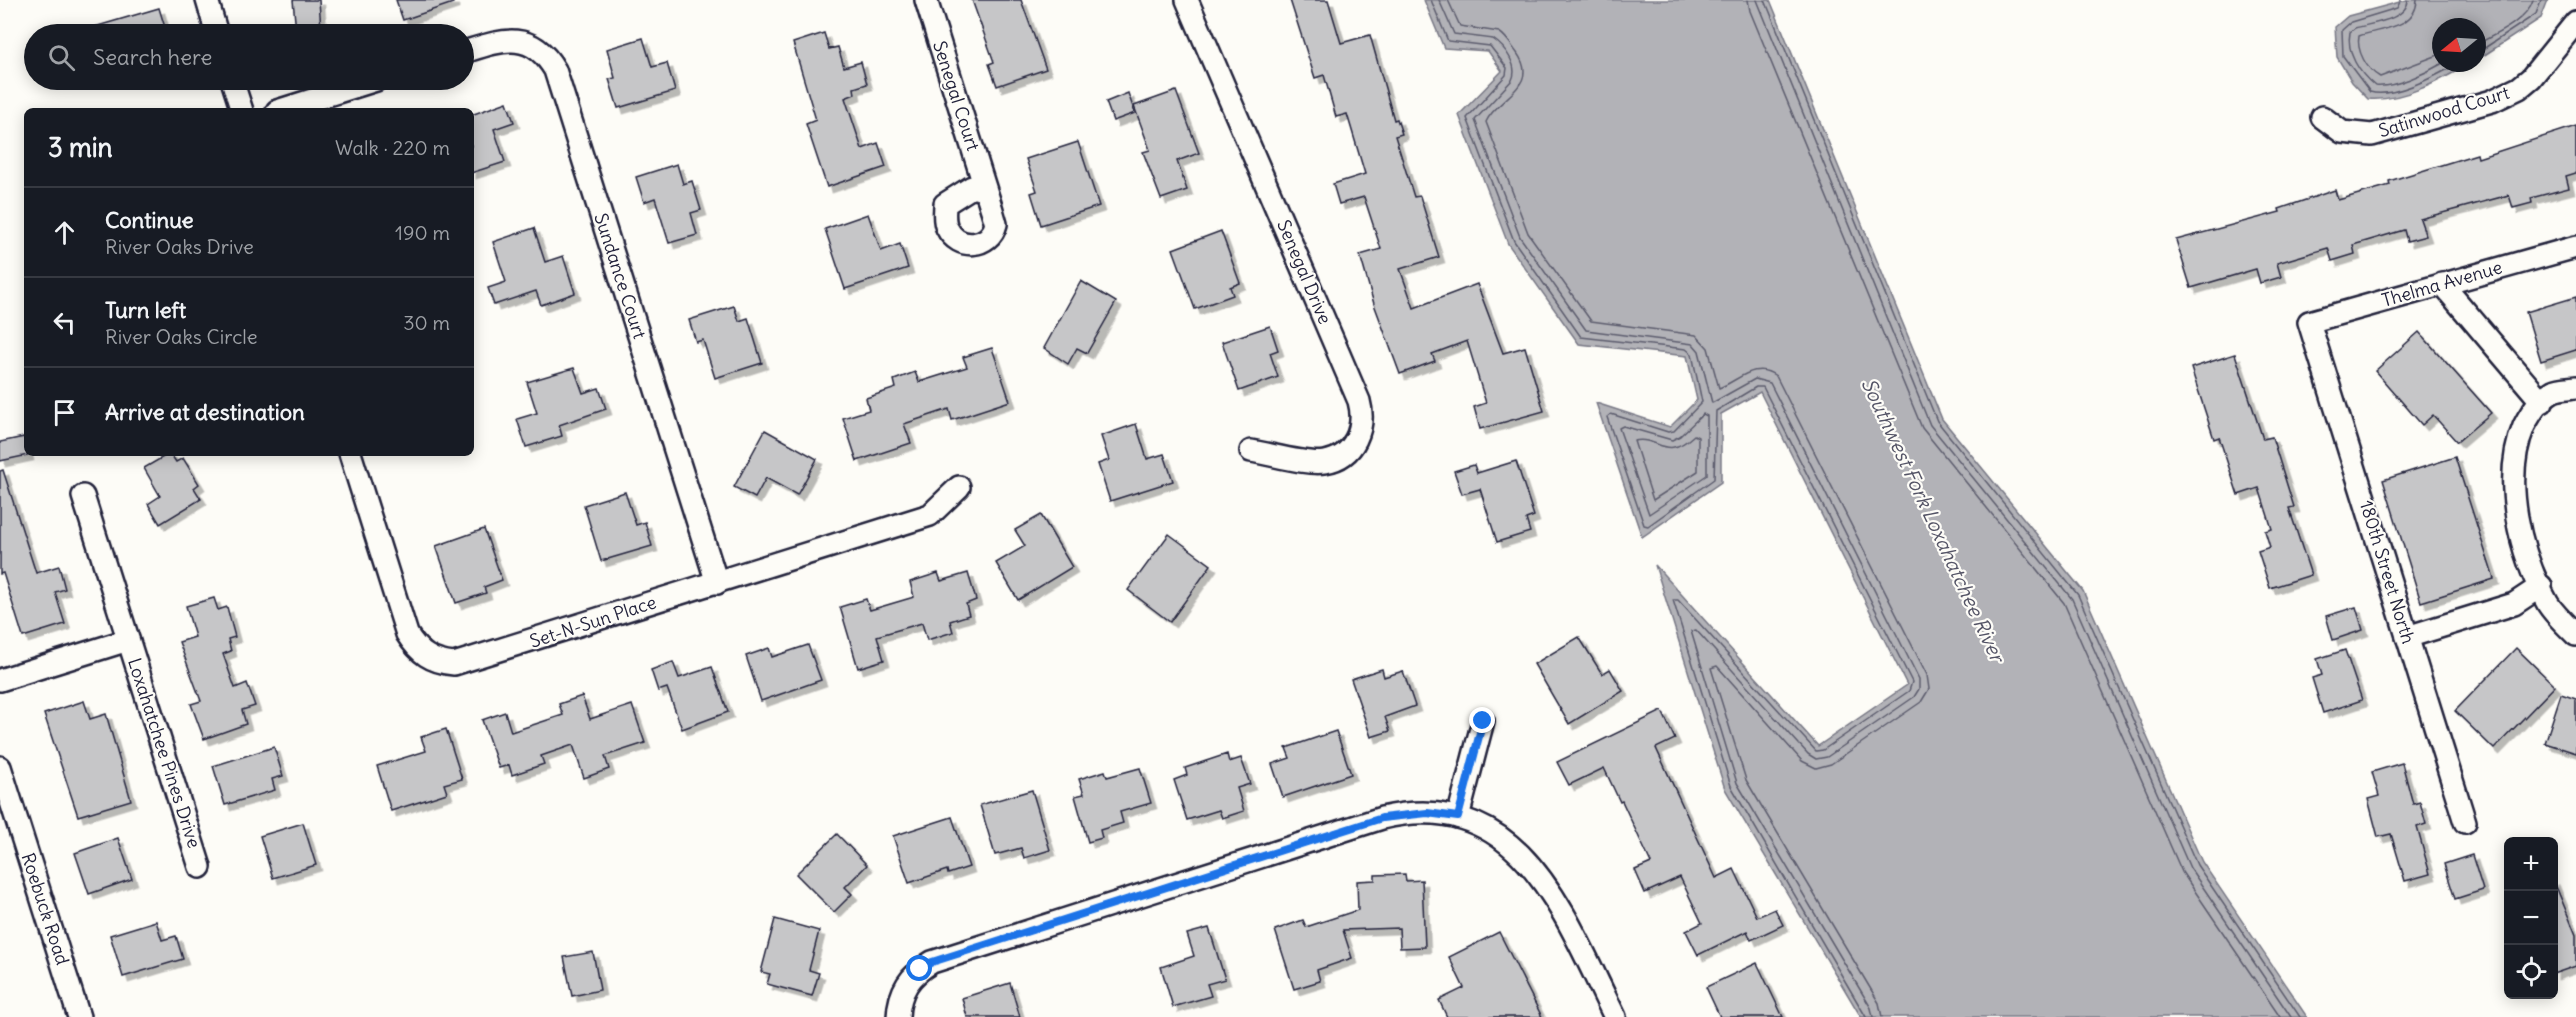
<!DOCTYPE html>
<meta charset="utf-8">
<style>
:root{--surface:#171b24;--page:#242831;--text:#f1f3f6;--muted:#9ea1a6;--line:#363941}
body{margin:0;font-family:Delius,sans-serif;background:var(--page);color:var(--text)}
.controls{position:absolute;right:18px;bottom:18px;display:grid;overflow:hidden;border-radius:9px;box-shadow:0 3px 15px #0003}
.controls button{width:54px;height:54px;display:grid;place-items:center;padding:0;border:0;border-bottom:2px solid var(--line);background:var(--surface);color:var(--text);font:30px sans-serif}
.compass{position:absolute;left:2432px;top:18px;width:54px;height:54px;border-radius:50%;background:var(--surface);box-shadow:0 3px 15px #0003;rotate:252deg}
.stop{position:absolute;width:18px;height:18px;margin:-14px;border:4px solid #1a73e8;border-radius:50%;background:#fff}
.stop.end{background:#1a73e8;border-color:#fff;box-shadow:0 2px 6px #0008}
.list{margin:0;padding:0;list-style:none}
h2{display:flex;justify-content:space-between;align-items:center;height:78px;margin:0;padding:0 24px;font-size:26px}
h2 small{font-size:20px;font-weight:400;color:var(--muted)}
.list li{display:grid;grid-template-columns:39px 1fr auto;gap:18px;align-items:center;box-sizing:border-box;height:90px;padding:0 24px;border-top:2px solid var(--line)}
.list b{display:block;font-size:22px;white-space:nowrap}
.list p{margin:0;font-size:20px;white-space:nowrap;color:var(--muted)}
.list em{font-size:20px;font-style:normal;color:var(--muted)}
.icon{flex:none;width:33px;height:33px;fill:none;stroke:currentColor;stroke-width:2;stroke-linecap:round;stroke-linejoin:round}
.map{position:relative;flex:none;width:2576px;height:1017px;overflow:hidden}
.search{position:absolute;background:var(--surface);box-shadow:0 3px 15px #0003;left:24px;top:24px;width:450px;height:66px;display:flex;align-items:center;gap:15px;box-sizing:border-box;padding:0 21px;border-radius:33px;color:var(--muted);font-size:22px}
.panel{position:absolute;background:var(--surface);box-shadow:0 3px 15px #0003;left:24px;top:108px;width:450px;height:348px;border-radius:9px}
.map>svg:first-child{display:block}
</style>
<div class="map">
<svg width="2576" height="1017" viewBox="0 0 2576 1017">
<defs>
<filter id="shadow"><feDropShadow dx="5.5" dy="5.5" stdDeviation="0" flood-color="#0004"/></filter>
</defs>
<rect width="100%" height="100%" fill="#fdfcf7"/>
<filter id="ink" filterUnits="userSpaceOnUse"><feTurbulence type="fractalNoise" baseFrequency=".0167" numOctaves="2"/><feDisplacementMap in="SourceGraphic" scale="12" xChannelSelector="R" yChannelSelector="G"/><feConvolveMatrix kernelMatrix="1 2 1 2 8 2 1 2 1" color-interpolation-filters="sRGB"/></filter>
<g filter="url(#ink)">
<g fill="#b2b2b7" stroke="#787885" stroke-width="1.5">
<path d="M1424,0H1770L1942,419L2083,591L2202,862L2307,1017H1861L1725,789L1655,565L1818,746L1907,685L1760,392L1721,414V482L1642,537L1596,403L1670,427L1697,400L1687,356L1579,344L1508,244L1459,115L1502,71L1488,51L1444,48Z"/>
<path d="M2407,0H2548L2541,18L2477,60V27H2441V63H2471C2441,80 2403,102 2368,99L2352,82L2337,57L2335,27L2348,16Z"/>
</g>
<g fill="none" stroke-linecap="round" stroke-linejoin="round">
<g stroke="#5c5c6d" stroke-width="1.5">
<path d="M1431,0L1448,41L1490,46L1507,68L1506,75L1467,118L1514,241L1581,337L1686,349L1692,354L1702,402L1674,431L1668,432L1611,414L1607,417L1644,525L1648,526L1714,479L1716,411L1756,387H1763L1912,682L1909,691L1823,750L1816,751L1678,600H1673L1731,786L1866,1017"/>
<path d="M1439,0L1454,34L1493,39C1505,47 1519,66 1512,80L1475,120L1520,237L1586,330L1693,344L1699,351L1712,403L1755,379L1770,383L1919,679V689L1914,697L1827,757L1816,759L1808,754L1696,630L1691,631L1737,783L1871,1008L1873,1017"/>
<path d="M1448,0L1460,26L1499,32C1507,37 1511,45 1517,53C1541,87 1497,97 1486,122L1528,233L1591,321L1696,335L1708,348L1719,388C1738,381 1755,360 1776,376L1927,675L1929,689L1921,702L1831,764L1816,768L1802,761L1717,666L1711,668L1746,780L1879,1003L1882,1017"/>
<path d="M1748,0L1750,11L1922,428L2064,603L2182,872L2280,1017"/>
<path d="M1757,0L1930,425L2072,599L2190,868L2291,1017"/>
<path d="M1765,0L1937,421L2078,595L2197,865L2300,1017"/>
<path d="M2401,0L2397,8L2351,22L2342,30L2343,56L2370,92C2393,99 2438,75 2459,63"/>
<path d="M2408,0C2407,20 2372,23 2355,28L2350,32C2346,53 2359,73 2375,86C2395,88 2426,73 2443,63"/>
<path d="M2417,0C2416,29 2380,28 2359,36C2356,51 2367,70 2380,77L2441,54"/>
<path d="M2477,44C2496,34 2526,21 2533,0"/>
<path d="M2477,53L2536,14L2541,0"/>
<path d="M1703,414L1707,416V475L1649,514L1619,428L1623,426L1672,440L1680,436Z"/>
<path d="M1694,435L1698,437V471L1653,500L1634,441C1660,436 1665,462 1694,435Z"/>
</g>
</g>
<g fill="#c6c6c8" stroke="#22223b" stroke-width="1.5" filter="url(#shadow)">
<path d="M293,0H319L321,29L296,31Z"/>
<path d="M396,0H453V3L403,20Z"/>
<path d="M972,0H1021L1046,69L997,86L989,64L994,62Z"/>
<path d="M1290,0H1328L1341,43L1370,35L1394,120L1397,119L1402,134L1395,136L1414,197L1420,196L1439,257L1400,269L1414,308L1477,284L1503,353L1525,347L1544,411L1480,429L1474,407L1486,403L1467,341L1432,354L1435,361L1400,374L1374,304L1360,255L1381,249L1364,197L1339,204L1333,184L1365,174L1347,114L1336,117L1324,75L1315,78Z"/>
<path d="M159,8L167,34H85L84,30Z"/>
<path d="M824,33L829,49L838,47L844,67L861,62L867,84L854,88L855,94L845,98L862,149L878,143L886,167L827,187L806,124L816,120L793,43Z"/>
<path d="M643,38L652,67L667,63L675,91L618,108L609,79L615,78L607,49Z"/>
<path d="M1176,91L1199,153L1177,161L1187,190L1161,199L1143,152L1150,150L1134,106Z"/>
<path d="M1128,93L1135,113L1113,121L1106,102Z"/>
<path d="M507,102L514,122L494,129L505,162L471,173V115Z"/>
<path d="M2576,126V173L2566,176L2569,188L2531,198L2532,203L2513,208L2509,195L2420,219L2426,236L2407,241L2404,230L2353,245L2355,254L2332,261L2328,248L2277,263L2281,277L2260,283L2256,269L2191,288L2176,240L2280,212L2279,209L2335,190L2338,200L2390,185L2389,181L2477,154L2478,158Z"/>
<path d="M1078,142L1099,206L1041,225L1031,193L1037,191L1026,159Z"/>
<path d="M677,164L683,184L692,181L701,210L691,213L697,235L669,243L655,198L644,202L636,177Z"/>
<path d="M868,214L881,251L900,244L908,268L845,289L825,229Z"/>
<path d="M534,228L545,262L563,256L575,293L541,305L536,291L494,305L488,288L506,282L493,242Z"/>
<path d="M1221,231L1240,283L1230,287L1233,295L1195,309L1173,249Z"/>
<path d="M1081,281L1116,302L1087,353L1077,348L1068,364L1044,348Z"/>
<path d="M2576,297V350L2541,361L2526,312Z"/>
<path d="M734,306L739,321L748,318L762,363L715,378L703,340L696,342L689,320Z"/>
<path d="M1270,326L1278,350L1270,353L1278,377L1239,391L1222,342Z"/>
<path d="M2419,332L2491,413L2457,442L2433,415L2422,425L2375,371Z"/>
<path d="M992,348L1010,401L952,420L949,409L904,424L911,443L857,461L843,418L869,410L866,398L896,388L894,380L915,372L919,382L967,367L963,357Z"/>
<path d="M2235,354L2263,439L2272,437L2294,507L2289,508L2311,575L2270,588L2258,551L2270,547L2265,531L2272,529L2259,488L2238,495L2219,437L2214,439L2191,368Z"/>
<path d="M574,368L583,393L599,388L606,409L559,425L562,436L526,447L517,419L537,413L527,382Z"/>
<path d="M1136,424L1147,459L1164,454L1173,481L1110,501L1098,464L1109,460L1101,436Z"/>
<path d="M765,430L817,459L797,495L766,478L755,498L734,487Z"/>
<path d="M24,437L28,455L0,461V442Z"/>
<path d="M170,453L176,462L183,458L199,484L194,488L201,499L160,524L148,504L160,496L144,468Z"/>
<path d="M2455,457L2494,579L2421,602L2383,480Z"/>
<path d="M1516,461L1534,516L1526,519L1530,532L1497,542L1480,489L1462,494L1454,471L1474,465L1477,473Z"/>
<path d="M3,470L36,573L59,566L65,589L55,592L65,624L23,637L3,573L0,574V471Z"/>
<path d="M625,492L636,525L645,522L652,546L601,561L584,505Z"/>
<path d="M1041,515L1072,567L1018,600L996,563L1025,546L1015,530Z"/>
<path d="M484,529L502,580L484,587L486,593L456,603L436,546Z"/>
<path d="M1169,534L1211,565L1170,622L1128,590Z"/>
<path d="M938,573L941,581L968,573L976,600L966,604L969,615L950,621L953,632L927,640L922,623L877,636L884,660L858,668L840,607L866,599L870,610L914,597L910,582Z"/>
<path d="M214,598L218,610L227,607L235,637L228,639L231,651L223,654L235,688L247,683L255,706L242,710L246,724L204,739L191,704L201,701L179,642L195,637L186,606Z"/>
<path d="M2356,607L2363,630L2333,640L2326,616Z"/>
<path d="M1579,637L1602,674L1610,669L1623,691L1569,724L1534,664Z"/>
<path d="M808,645L821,680L761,701L746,656L769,648L772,657Z"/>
<path d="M2516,648L2555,686L2494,749L2455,711Z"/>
<path d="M2345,650L2362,700L2323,713L2312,678L2322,675L2317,659Z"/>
<path d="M673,662L679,678L712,667L728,712L682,729L667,688L658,691L651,670Z"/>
<path d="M1382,669L1384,677L1403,671L1415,706L1385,717L1390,731L1371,737L1351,679Z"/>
<path d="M2561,694L2576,699V753L2545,743Z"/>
<path d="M582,696L590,719L632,705L645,743L605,756L609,769L584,778L573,745L541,756L544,764L512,775L509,765L499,768L482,720L505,712L511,732L563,715L559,704Z"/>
<path d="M84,701L90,719L106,714L131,800L78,816L44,714Z"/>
<path d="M1662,711L1675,739L1656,748L1716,878L1734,869L1757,917L1775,909L1783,925L1751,940L1747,931L1698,955L1686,931L1702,923L1680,877L1645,893L1635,870L1651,863L1622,801L1620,802L1604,768L1569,785L1557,762Z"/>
<path d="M446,729L462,779L444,784L447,793L391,811L377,766L426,751L421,737Z"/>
<path d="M1336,731L1351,774L1283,797L1272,764L1290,758L1286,748Z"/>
<path d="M274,747L283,776L272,779L275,790L225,805L213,766Z"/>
<path d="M1227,754L1229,762L1241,758L1250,784L1237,788L1244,811L1222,818L1219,810L1187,820L1174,780L1187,775L1185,768Z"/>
<path d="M2402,763L2413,804L2420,802L2426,824L2417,827L2430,874L2405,881L2391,834L2378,837L2368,799L2379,796L2372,772Z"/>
<path d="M1140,768L1151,803L1120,812L1123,823L1100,830L1102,838L1088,842L1075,796L1084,794L1079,779L1105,771L1107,777Z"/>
<path d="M1032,790L1050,850L1024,858L1021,848L995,855L980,805Z"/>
<path d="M952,817L969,867L948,874L947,870L909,883L893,836Z"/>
<path d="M303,823L316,865L273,878L260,836Z"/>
<path d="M837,834L867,865L845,887L852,894L834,912L796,874Z"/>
<path d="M118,838L132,879L89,894L75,853Z"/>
<path d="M2472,855L2483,890L2455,899L2444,864Z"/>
<path d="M1405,874L1406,881L1422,880L1425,947L1400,948L1399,928L1343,930L1352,958L1317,970L1320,981L1294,989L1275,930L1303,920L1306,927L1358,910L1357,881L1375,880V875Z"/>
<path d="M2553,879L2576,935V966L2553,974Z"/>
<path d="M775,919L819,931L809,970L819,973L812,996L767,984L770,974L761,972Z"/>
<path d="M156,921L162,940L176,936L183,959L123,977L110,935Z"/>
<path d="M1209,928L1225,979L1207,984L1211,996L1173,1007L1161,967L1194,956L1187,934Z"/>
<path d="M1499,932L1542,1017H1447L1439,1000L1464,988L1449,957Z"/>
<path d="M593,952L600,990L572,996L564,957Z"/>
<path d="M1757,963L1783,1017H1720L1706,987Z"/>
<path d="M1010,983L1020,1017H967L962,998Z"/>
</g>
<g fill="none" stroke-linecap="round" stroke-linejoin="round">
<g stroke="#22223b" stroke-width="26">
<g id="minor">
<path d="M207,0L217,34"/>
<path d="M926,0L992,210L996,224C990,248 958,251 947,228C943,220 945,212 945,204L972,187L986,191"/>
<path d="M1187,0L1359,401C1366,427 1355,457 1325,462C1306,465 1271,454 1251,451"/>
<path d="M464,52C502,40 531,29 555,70L717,583"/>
<path d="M232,80L242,111"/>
<path d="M277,111L376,80"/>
<path d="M2322,117L2342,132L2372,135L2492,101L2519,88L2531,78L2576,22"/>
<path d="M2442,284L2542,402"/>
<path d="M2576,387C2569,388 2559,388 2553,391C2540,398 2530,414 2524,426C2501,480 2520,555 2548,604C2555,615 2567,626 2576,635"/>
<path d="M350,453L407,634C419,653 431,662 454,664L930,515L959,487"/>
<path d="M83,496L200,867"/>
<path d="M2407,637L2514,604L2541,586"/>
<path d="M0,680L128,640"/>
<path d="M0,767L79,1017"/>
<path d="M1458,817L1483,721"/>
<path d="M2465,822L2309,322L2576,247"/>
<path d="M898,1017C899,991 910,975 932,962L1382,818C1521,785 1565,917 1615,1017"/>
</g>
</g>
<use href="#minor" stroke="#fdfcf7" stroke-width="21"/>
</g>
</g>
<g fill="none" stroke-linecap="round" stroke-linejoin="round" filter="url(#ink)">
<path stroke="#1a73e8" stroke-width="8" d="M920,969L932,962L1382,818L1427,813L1458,817L1483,721"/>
</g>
<g text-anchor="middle" stroke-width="4.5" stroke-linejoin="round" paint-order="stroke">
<g font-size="18" fill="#22223b" stroke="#fdfcf7">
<text transform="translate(956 96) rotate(72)" y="6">Senegal Court</text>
<text transform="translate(2444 112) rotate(-17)" y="6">Satinwood Court</text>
<text transform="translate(1304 272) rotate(67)" y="6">Senegal Drive</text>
<text transform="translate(620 276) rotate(72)" y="6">Sundance Court</text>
<text transform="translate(2442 284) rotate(-16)" y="6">Thelma Avenue</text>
<text transform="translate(2387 572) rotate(73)" y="6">180th Street North</text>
<text transform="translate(593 622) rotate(-18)" y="6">Set-N-Sun Place</text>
<text transform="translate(164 753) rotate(72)" y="6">Loxahatchee Pines Drive</text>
<text transform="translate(45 909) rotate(72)" y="6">Roebuck Road</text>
</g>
<g font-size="20" font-style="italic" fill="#545466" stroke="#fdfcf7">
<text transform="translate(1933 520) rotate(65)" y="7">Southwest Fork Loxahatchee River</text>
</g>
</g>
</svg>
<div class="controls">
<button>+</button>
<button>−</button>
<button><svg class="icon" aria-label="locate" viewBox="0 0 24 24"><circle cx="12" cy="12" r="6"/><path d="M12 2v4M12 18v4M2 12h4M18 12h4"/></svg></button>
</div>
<svg class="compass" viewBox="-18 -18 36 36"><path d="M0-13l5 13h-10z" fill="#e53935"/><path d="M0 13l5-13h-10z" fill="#9ea1a6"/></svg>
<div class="stop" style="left:920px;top:969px"></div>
<div class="stop end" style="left:1483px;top:721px"></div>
<div class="search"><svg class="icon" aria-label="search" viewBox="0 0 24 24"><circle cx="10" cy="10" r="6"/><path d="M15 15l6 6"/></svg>Search here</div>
<section class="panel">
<h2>3 min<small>Walk · 220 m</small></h2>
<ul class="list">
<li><svg class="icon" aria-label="ahead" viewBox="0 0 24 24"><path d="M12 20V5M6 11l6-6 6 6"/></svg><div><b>Continue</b><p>River Oaks Drive</p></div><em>190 m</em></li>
<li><svg class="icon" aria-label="left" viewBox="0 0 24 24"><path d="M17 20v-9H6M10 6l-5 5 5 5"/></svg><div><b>Turn left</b><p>River Oaks Circle</p></div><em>30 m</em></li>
<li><svg class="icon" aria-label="arrive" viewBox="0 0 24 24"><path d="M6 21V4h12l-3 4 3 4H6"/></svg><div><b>Arrive at destination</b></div></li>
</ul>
</section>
</div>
